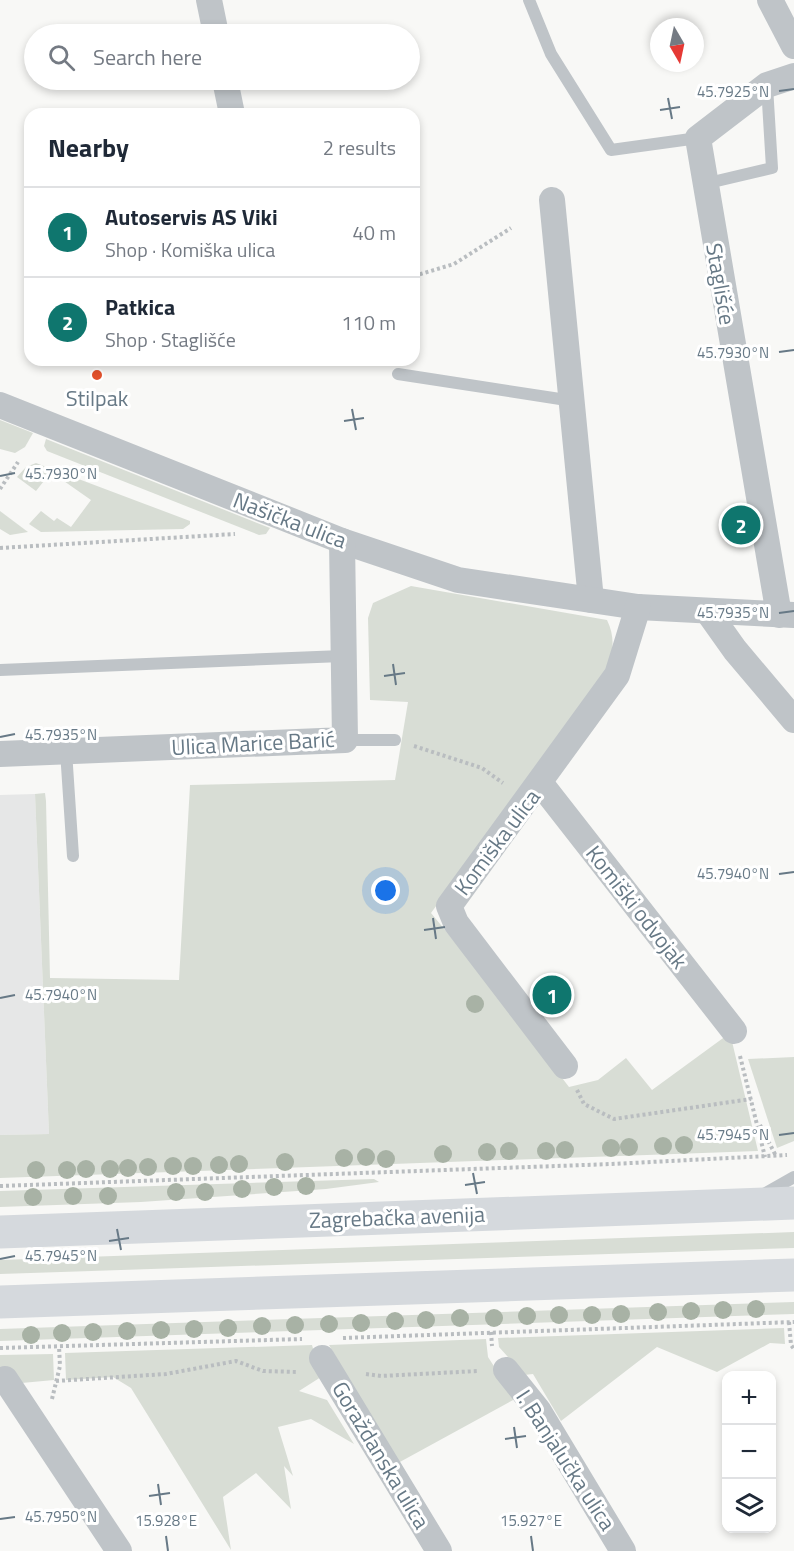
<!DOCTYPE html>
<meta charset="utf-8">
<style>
:root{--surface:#fff;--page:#f2f2f3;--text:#1f2937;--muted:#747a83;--line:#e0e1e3;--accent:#0f766e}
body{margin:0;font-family:"Titillium Web",sans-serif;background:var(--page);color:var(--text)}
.controls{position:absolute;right:18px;bottom:18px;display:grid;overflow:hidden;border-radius:12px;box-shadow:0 3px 9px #0003}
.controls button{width:54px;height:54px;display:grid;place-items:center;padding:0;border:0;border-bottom:2px solid var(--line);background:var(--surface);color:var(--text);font:30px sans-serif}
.compass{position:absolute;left:650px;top:18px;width:54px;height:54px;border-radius:50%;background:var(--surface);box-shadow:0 3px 9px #0003;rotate:171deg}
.you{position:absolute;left:386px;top:891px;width:21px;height:21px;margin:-15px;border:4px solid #fff;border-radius:50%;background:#1a73e8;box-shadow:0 0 0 9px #1a73e833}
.badge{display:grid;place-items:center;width:39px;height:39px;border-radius:50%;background:var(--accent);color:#fff;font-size:20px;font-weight:700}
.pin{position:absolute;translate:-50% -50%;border:3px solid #fff;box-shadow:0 2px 6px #0006}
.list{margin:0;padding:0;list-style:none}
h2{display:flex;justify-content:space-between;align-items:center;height:78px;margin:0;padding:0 24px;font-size:26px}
h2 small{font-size:20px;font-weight:400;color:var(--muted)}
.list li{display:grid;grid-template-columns:39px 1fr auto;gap:18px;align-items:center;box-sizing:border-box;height:90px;padding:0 24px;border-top:2px solid var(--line)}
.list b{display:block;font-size:22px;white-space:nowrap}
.list p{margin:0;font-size:20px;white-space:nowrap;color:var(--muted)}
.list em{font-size:20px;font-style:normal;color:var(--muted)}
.icon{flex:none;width:33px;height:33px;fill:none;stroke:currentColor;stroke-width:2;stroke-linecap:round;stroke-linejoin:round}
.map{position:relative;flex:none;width:794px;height:1551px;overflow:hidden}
.search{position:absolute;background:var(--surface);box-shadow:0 3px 9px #0003;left:24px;top:24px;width:396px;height:66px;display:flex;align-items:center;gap:15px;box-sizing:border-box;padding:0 21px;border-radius:33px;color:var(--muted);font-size:22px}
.panel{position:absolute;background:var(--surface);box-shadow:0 3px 9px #0003;left:24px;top:108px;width:396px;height:258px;border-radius:18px}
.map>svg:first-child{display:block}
</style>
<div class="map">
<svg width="794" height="1551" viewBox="0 0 794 1551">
<rect width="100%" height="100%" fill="#f8f8f6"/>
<path fill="#e6e7e7" d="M35,794L49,1134L0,1135V795Z"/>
<g fill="#d8ddd5">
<path d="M0,420L33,433L25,447L15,453L0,449Z"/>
<path d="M46,439L270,528L266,534L259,535L47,451L44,446Z"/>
<path d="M36,463L190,521V524L183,529L41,532L29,524L41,511L54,521L57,518L71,527L91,500L51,472L36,491L17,477L26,467Z"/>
<path d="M0,511L28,532L10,535L0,529Z"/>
<path d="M411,586L607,620C617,641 612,656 604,677L431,913L505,1003L569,1087L598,1080L626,1058L652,1090L730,1033L758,1151L0,1178V1135L49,1134L35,794L45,793L46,801L50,978L179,980L190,785L395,780L408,702L370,700L368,618L373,603Z"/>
<path d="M794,1057V1141L777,1148L748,1059Z"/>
<path d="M374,1179L379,1182L326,1189L141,1202L0,1207V1191Z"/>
<path d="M794,1232V1248L0,1274V1260Z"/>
<path d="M794,1302V1314L0,1341V1329Z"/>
<path d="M784,1328L785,1344L770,1343L717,1372L657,1347L561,1421L533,1374L524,1375L499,1347L498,1338Z"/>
<path d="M486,1339L488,1357L515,1399L398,1463L329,1345Z"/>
<path d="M312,1345L321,1377L299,1391L327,1400L354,1444L311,1419L278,1427L293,1476L284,1466L291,1509L256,1473L223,1497L231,1550L131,1388L113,1377L66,1380L65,1353Z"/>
<path d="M53,1354L54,1380L0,1385V1355Z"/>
</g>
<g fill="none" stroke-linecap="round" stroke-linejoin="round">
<g stroke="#b9bdc0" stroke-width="4" stroke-dasharray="3 3" stroke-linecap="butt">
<path d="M414,276L454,264L511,228"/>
<path d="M0,489L18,462"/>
<path d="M0,548L235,534"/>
<path d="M414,746L482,768L503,783"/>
<path d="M740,1056L765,1157"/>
<path d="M577,1090L584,1104L614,1119L751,1099"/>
<path d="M760,1125L776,1156"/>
<path d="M0,1186L612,1164L787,1155"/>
<path d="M789,1322L791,1345L794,1349"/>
<path d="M491,1332L492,1346"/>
<path d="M343,1338L794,1322"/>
<path d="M0,1348L302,1339"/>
<path d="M366,1374L381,1376L478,1371"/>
<path d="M56,1381L166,1374L236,1361L263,1371L297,1372"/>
<path d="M52,1399L60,1366L59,1346"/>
</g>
<g stroke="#bfc4c8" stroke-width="12">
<path d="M529,0L551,54L611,150L698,138"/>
<path d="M704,184L772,168L767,86"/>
<path d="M398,374L573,401"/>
<path d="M0,670L342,656"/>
<path d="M345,740H395"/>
<path d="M66,751L73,856"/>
<path d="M764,1194L794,1177"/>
</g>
<g stroke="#bfc4c8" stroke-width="26">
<path d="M209,0L216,34"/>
<path d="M770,0L794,46"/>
<path d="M225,80L232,114"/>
<path d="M552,200L591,600"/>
<path d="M0,405L342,541L458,580L638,607L794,615"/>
<path d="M708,612L735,650L794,720"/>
<path d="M779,615L698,138L767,85L794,76"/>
<path d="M0,754L345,740L342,541"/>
<path d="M541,784L734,1031"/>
<path d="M565,1066L456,923L449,906L617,675L638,607"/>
<path d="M322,1358L439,1551"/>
<path d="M506,1370L538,1410L623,1551"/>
<path d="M5,1379L119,1551"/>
</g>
<g stroke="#d5d9dd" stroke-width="33">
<path d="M0,1232L794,1203"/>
<path d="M0,1302L794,1275"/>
</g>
</g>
<g fill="#a8b2a5">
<circle cx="475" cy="1004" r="9"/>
<circle cx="684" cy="1145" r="9"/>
<circle cx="663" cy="1146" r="9"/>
<circle cx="629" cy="1147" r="9"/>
<circle cx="611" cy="1148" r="9"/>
<circle cx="565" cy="1150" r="9"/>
<circle cx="509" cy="1151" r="9"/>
<circle cx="546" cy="1151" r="9"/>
<circle cx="487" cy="1152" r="9"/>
<circle cx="443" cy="1154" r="9"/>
<circle cx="366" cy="1157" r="9"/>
<circle cx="344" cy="1158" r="9"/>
<circle cx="386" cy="1159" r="9"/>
<circle cx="285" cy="1162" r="9"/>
<circle cx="239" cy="1164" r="9"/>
<circle cx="219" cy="1165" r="9"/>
<circle cx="173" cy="1166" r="9"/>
<circle cx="193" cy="1166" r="9"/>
<circle cx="148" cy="1167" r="9"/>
<circle cx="128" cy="1168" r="9"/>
<circle cx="86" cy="1169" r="9"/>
<circle cx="110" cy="1169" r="9"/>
<circle cx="36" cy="1170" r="9"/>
<circle cx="67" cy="1170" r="9"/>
<circle cx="306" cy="1186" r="9"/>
<circle cx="274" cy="1187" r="9"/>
<circle cx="242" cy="1189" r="9"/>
<circle cx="176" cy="1192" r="9"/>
<circle cx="205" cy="1192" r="9"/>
<circle cx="73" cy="1196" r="9"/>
<circle cx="108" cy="1196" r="9"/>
<circle cx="33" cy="1197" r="9"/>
<circle cx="756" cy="1309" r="9"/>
<circle cx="723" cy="1310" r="9"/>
<circle cx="691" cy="1311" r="9"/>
<circle cx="658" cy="1312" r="9"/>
<circle cx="621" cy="1314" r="9"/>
<circle cx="559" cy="1315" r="9"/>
<circle cx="592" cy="1315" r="9"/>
<circle cx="527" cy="1316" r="9"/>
<circle cx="460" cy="1318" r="9"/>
<circle cx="494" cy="1318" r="9"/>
<circle cx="426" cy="1320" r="9"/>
<circle cx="395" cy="1321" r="9"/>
<circle cx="361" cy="1323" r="9"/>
<circle cx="329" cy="1324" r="9"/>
<circle cx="295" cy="1325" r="9"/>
<circle cx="262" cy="1326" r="9"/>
<circle cx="228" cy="1328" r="9"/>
<circle cx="194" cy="1329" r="9"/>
<circle cx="161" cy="1330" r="9"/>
<circle cx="127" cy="1331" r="9"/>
<circle cx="93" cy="1332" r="9"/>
<circle cx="62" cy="1333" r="9"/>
<circle cx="31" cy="1335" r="9"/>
</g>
<path fill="none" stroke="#677986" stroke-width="2" d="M779,91L794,89M668,98L672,119M660,110L680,107M779,352L794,350M352,409L356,430M344,421L364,418M0,476L15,473M779,613L794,611M393,664L396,685M384,676L405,673M0,737L15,734M779,874L794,872M433,918L436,939M424,930L445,927M0,998L15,995M779,1135L794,1133M473,1173L477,1194M465,1185L485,1182M117,1229L121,1250M109,1241L129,1238M0,1259L15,1256M514,1427L517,1448M505,1439L526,1436M158,1484L161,1505M149,1496L170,1493M0,1519L15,1517M166,1536L168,1551M531,1536L533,1551"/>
<circle fill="#e2512c" stroke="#fff" stroke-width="2" cx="97" cy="375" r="6"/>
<g text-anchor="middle" stroke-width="6" stroke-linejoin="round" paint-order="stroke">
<g font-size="22" fill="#677986" stroke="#fff">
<text transform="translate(721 284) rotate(80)" y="8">Staglišće</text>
<text transform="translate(290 520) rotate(21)" y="8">Našička ulica</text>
<text transform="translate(253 743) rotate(-3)" y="8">Ulica Marice Barić</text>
<text transform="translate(497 842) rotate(-53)" y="8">Komiška ulica</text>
<text transform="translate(637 907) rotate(52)" y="8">Komiški odvojak</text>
<text transform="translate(397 1217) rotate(-2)" y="8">Zagrebačka avenija</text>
<text transform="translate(381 1455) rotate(59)" y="8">Goraždanska ulica</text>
<text transform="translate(566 1460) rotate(57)" y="8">I. Banjalučka ulica</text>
</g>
<g font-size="22" fill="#677986" stroke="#fff">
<text x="97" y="406">Stilpak</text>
</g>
</g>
<g font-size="15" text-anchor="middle" fill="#677986" stroke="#fff" stroke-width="6" stroke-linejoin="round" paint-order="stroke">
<text x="733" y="97">45.7925°N</text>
<text x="733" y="358">45.7930°N</text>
<text x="61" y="479">45.7930°N</text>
<text x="733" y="618">45.7935°N</text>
<text x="61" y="740">45.7935°N</text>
<text x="733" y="879">45.7940°N</text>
<text x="61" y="1000">45.7940°N</text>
<text x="733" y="1140">45.7945°N</text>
<text x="61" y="1261">45.7945°N</text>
<text x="61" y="1522">45.7950°N</text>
<text x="166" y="1526">15.928°E</text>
<text x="531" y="1526">15.927°E</text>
</g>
</svg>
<div class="controls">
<button>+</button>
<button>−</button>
<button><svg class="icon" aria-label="layers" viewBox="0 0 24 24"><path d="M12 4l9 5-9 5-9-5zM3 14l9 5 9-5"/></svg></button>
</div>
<svg class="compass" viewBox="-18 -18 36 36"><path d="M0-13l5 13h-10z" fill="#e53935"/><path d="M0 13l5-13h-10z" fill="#747a83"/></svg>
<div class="you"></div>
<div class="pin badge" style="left:552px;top:995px">1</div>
<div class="pin badge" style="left:741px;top:525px">2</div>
<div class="search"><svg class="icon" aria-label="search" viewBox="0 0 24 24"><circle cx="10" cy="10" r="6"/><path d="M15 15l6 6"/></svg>Search here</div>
<section class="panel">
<h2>Nearby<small>2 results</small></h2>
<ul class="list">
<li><span class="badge">1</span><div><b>Autoservis AS Viki</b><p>Shop · Komiška ulica</p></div><em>40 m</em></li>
<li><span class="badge">2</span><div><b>Patkica</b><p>Shop · Staglišće</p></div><em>110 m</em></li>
</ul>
</section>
</div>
